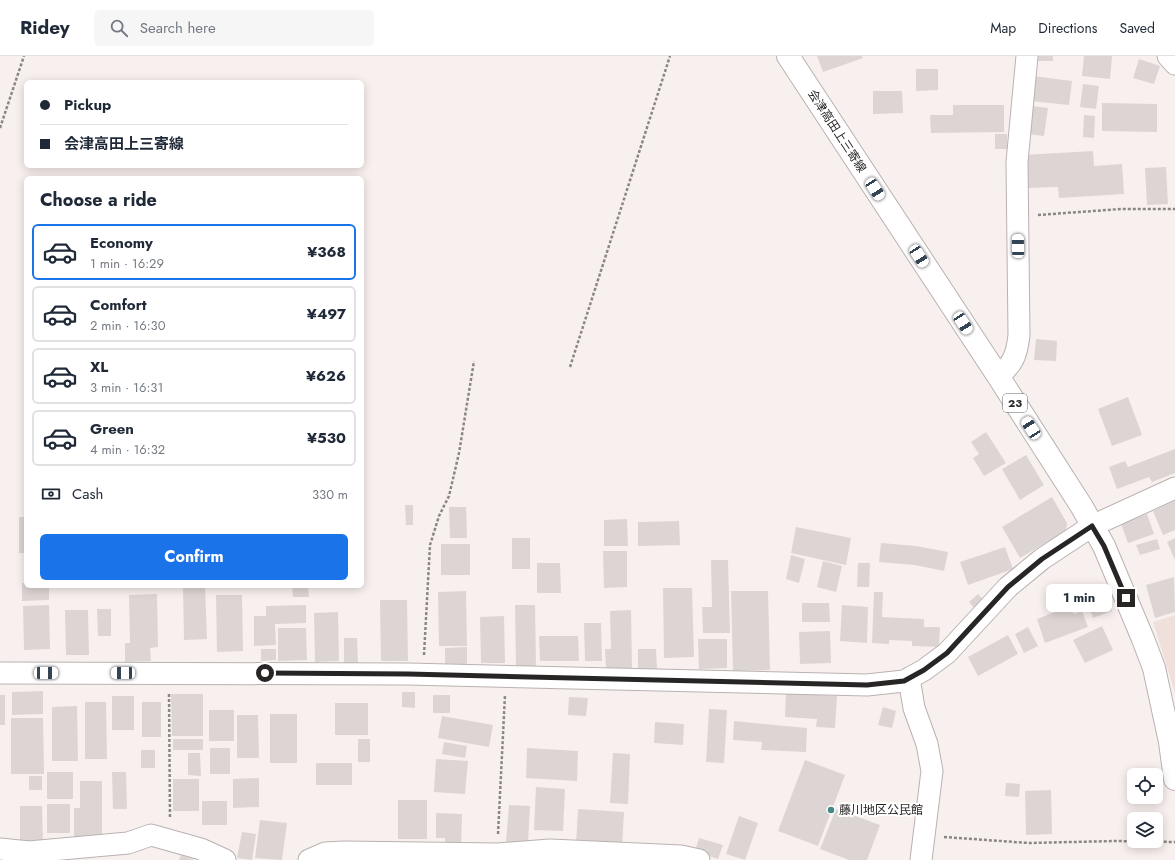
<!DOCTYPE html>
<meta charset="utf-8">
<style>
:root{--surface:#fff;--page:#f6f6f7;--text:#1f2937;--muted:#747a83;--line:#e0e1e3;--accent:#1a73e8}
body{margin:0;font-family:Jost,"Noto Sans JP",sans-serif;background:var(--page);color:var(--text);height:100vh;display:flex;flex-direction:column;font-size:15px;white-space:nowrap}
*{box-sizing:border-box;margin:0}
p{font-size:13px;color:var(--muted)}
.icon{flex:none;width:22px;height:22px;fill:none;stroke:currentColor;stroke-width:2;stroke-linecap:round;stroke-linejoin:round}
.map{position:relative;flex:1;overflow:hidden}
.details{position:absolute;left:24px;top:120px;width:340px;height:412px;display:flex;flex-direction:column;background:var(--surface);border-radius:6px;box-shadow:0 2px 10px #0003}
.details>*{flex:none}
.banner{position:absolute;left:24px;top:24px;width:340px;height:88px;border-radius:6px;box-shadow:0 2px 10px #0003;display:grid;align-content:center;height:88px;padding:0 16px;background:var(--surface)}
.controls{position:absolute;left:1127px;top:712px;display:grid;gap:8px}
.controls a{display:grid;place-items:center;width:36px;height:36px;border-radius:6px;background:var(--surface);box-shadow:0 2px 10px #0003;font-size:20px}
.end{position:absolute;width:18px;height:18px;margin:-9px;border:5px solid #282525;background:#fff;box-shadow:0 0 0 2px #fff}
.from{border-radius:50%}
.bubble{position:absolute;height:28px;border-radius:6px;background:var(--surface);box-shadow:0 2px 10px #0003;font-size:13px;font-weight:700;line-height:28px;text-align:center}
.car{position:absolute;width:12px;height:24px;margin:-12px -6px;border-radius:5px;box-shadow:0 0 3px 1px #0007;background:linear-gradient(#fff 24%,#345 0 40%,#fff 0 76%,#345 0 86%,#fff 0)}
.banner b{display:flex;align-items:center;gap:14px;height:38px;font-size:15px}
.banner b+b{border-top:1px solid var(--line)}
.banner i{width:10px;height:10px;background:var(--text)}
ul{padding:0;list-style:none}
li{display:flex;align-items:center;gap:12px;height:56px;margin:0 8px 6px;padding:0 8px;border:2px solid var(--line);border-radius:6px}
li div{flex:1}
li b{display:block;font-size:15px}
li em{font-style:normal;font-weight:700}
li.active{border-color:var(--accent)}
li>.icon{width:36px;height:36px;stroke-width:1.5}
h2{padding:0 16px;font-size:18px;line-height:48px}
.pay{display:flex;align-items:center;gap:10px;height:44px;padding:0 16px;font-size:15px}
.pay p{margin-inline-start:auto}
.primary-button{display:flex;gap:8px;margin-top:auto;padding:8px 16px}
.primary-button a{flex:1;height:46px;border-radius:6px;background:var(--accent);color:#fff;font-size:16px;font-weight:700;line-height:46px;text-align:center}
header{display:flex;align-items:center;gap:24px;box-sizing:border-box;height:56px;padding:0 20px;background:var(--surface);border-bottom:1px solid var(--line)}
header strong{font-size:19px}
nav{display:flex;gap:22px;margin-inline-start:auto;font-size:14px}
.search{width:280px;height:36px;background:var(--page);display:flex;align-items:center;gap:10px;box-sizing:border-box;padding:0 14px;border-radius:6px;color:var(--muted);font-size:15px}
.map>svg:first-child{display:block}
</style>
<header>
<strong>Ridey</strong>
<div class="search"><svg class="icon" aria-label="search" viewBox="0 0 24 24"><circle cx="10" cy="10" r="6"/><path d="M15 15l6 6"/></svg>Search here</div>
<nav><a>Map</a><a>Directions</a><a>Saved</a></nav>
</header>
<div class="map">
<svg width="1175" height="804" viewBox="0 0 1175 804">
<rect width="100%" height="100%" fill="#f8f0ee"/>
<path fill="#f0e0db" d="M 1175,559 L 1175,637 L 1153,566 Z"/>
<path fill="#ddd5d3" d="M 817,0 L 862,0 L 863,2 L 823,16 Z
M 1036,0 L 1053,0 L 1053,5 L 1036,5 Z
M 1084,0 L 1112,0 L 1110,23 L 1082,20 Z
M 1139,3 L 1160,10 L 1154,28 L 1133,22 Z
M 916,13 L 938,13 L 938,34 L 916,35 Z
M 1033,20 L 1072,25 L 1069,49 L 1030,45 Z
M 1083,28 L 1099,30 L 1096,53 L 1080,51 Z
M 873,35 L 902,35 L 903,57 L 873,58 Z
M 1102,47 L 1157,48 L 1157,76 L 1102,75 Z
M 953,49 L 1004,49 L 1004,76 L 931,77 L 930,59 L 953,59 Z
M 1032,50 L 1048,52 L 1044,80 L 1028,78 Z
M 1084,59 L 1095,60 L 1094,82 L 1083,81 Z
M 995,78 L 1007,78 L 1007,93 L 995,93 Z
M 1093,95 L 1094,110 L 1122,108 L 1124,138 L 1059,142 L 1058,131 L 1025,132 L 1023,99 Z
M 1166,111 L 1168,148 L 1147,149 L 1145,112 Z
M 1036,283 L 1057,285 L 1056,305 L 1034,304 Z
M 1128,341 L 1142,379 L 1112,390 L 1098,353 Z
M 986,376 L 1006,407 L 984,420 L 973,402 L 979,398 L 971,386 Z
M 1175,393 L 1175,417 L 1152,426 L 1149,421 L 1117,433 L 1109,411 L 1125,405 L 1128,411 Z
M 1026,399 L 1044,429 L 1020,444 L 1002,413 Z
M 1052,441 L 1067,467 L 1066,475 L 1020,502 L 1002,471 Z
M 1175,445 L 1175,474 L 1163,479 L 1153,455 Z
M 405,449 L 413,449 L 413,469 L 406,469 Z
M 449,451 L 466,451 L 467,482 L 450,482 Z
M 1147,458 L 1154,478 L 1128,487 L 1121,468 Z
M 19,461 L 26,461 L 26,497 L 19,497 Z
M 627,463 L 628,490 L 604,490 L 604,464 Z
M 679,465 L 680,489 L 638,490 L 638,466 Z
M 796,471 L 851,482 L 846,509 L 791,497 Z
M 512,482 L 530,482 L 530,513 L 512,513 Z
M 1175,482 L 1175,504 L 1167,486 Z
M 1157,483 L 1160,493 L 1140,499 L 1136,489 Z
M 881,487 L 916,490 L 948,496 L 944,515 L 915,509 L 879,506 Z
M 441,488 L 470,488 L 470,519 L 441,519 Z
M 1005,491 L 1013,513 L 968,529 L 960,506 Z
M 603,495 L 627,495 L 627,531 L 604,532 Z
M 791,499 L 805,503 L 799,527 L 786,523 Z
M 711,504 L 728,504 L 730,577 L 703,577 L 702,551 L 712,551 Z
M 823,505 L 842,510 L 836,536 L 817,531 Z
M 537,507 L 560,507 L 561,537 L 537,537 Z
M 858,507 L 870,507 L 869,531 L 857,531 Z
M 1174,521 L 1175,556 L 1155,562 L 1146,529 Z
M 22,527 L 26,527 L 26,530 L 49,530 L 49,544 L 22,545 Z
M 183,530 L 205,530 L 207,583 L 184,584 Z
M 292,530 L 308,530 L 309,541 L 293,541 Z
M 663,532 L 692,532 L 694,601 L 664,602 Z
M 466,535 L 467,590 L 439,590 L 438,536 Z
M 731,535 L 768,535 L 770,614 L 733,615 Z
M 874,536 L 883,536 L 882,561 L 924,563 L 924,571 L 940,571 L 939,591 L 912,590 L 912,585 L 889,584 L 889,588 L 872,587 Z
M 157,538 L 158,591 L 150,592 L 151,605 L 125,606 L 125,587 L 130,587 L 129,539 Z
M 978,538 L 984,544 L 974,552 L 969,546 Z
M 216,539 L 242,539 L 243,595 L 217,596 Z
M 1107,541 L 1112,555 L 1093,562 L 1088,548 Z
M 380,544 L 407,544 L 408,605 L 381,605 Z
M 802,547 L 829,547 L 830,566 L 802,566 Z
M 49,549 L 50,593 L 24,594 L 23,550 Z
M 306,549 L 306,567 L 275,568 L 276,589 L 254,590 L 254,560 L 266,560 L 266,550 Z
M 515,549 L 535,549 L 536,610 L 516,610 Z
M 842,549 L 868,551 L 867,587 L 840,585 Z
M 1071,550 L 1074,558 L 1082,555 L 1088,571 L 1045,587 L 1037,563 Z
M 97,553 L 111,553 L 111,580 L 98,580 Z
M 65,554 L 88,554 L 89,599 L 66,599 Z
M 631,554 L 632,613 L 606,613 L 605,593 L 611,593 L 610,555 Z
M 338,556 L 339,605 L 315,606 L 314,557 Z
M 504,560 L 505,607 L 481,607 L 480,561 Z
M 584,567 L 601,567 L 602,605 L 585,605 Z
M 1102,570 L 1113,594 L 1085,607 L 1073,584 Z
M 1028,571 L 1038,590 L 1024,597 L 1015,578 Z
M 278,572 L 306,572 L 307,604 L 278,605 Z
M 830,575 L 831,607 L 800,608 L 799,576 Z
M 1008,579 L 1018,598 L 978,620 L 968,601 Z
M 539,580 L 578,580 L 579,605 L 540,605 Z
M 344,582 L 357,582 L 358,607 L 344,607 Z
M 698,583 L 727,583 L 727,612 L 699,613 Z
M 467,591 L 467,612 L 445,612 L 445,592 Z
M 261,593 L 276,593 L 276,604 L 261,605 Z
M 638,593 L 656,593 L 657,613 L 638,613 Z
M 43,635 L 43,658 L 12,659 L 12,636 Z
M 402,636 L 415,636 L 415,652 L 402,651 Z
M 786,637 L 837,640 L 835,672 L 816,671 L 817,663 L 785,661 Z
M 171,638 L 203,638 L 203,680 L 172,680 Z
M 0,639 L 5,639 L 5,669 L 0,669 Z
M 433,639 L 450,639 L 450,657 L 433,657 Z
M 112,640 L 134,640 L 134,674 L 112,674 Z
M 569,641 L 588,642 L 586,660 L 568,659 Z
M 85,646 L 106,646 L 107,703 L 85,703 Z
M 142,646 L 161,646 L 161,681 L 142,681 Z
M 335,647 L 368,647 L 368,679 L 335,679 Z
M 77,650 L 78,705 L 52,705 L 52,651 Z
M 883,651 L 896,655 L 892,672 L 878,669 Z
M 709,653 L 727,654 L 724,707 L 706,706 Z
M 209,654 L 234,654 L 234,685 L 209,685 Z
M 270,658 L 297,658 L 297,707 L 270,707 Z
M 237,659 L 258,659 L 259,702 L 237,702 Z
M 442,660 L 493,669 L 489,691 L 438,682 Z
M 11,662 L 43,662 L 44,718 L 11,718 Z
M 734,665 L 807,672 L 806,696 L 761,694 L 762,686 L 733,684 Z
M 655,666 L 684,668 L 683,689 L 654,687 Z
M 173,683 L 203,683 L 203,694 L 173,694 Z
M 358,683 L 370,683 L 370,706 L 358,706 Z
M 444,686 L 467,690 L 465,702 L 442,698 Z
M 210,692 L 230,692 L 230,718 L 210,718 Z
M 527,692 L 578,695 L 577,725 L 526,722 Z
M 141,694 L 155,694 L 155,712 L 141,712 Z
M 188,697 L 200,697 L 201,720 L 188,719 Z
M 613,697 L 630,698 L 628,748 L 610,747 Z
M 436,703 L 468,705 L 465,738 L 434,736 Z
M 805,704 L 845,719 L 818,790 L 778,775 Z
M 316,707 L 352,707 L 352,729 L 316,729 Z
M 47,716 L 73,716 L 73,743 L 47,743 Z
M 112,716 L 126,716 L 127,753 L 113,753 Z
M 29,720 L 42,720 L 42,734 L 29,734 Z
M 259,722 L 259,751 L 233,752 L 233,723 Z
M 173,723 L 199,723 L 199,755 L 173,755 Z
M 80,725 L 102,725 L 102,781 L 74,781 L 74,752 L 80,752 Z
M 1006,727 L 1020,728 L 1019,741 L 1005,740 Z
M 536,731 L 565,733 L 563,775 L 534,774 Z
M 1051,734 L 1052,778 L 1026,779 L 1025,735 Z
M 398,744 L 427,744 L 427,783 L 398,783 Z
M 202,745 L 227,745 L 227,769 L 202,769 Z
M 47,748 L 70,748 L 70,777 L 47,777 Z
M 509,749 L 530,750 L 528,787 L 506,786 Z
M 20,750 L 42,750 L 43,788 L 20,788 Z
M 578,753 L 624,756 L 622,792 L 576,789 Z
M 836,753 L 880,769 L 867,804 L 849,804 L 820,793 Z
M 436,757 L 462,758 L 461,790 L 445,789 L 445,782 L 436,782 Z
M 739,760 L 758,767 L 745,804 L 726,798 Z
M 260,764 L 287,767 L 282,804 L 255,802 Z
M 242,776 L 256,778 L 252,804 L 237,802 Z
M 699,782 L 723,789 L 718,803 L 695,795 Z
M 181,799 L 195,804 L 179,804 Z"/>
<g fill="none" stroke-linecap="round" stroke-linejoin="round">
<g stroke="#bab2b0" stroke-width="23">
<path id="minor" d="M 1168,0 L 1175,8
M 998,320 C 1013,309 1017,298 1019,279 L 1017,106 L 1027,0
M 0,617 L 408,618 L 867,629 L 904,625 L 924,614 L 947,597 L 1008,531 L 1042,503 L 1092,470 L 1175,432
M 909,622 L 914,652 L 927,688 L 932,715 L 921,804
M 0,793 L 29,796 L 128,787 L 151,779 L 201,793 L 225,804
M 309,804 L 325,797 L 344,796 L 497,798 L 550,794 L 681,800 L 699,804"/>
</g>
<g stroke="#bab2b0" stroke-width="24">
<path id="primary" d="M 788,0 L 998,320 L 1082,451 L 1104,490 L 1143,583 L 1154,612 L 1170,686 L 1175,723"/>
</g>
<path stroke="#8b8685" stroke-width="2.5" stroke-dasharray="3 2" stroke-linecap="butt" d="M 0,72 L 24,0
M 1038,159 L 1121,153 L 1175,153
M 570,311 L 670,0
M 424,599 L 430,489 L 439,460 L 449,440 L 459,397 L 474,305
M 169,638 L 170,763
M 498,778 L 505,639
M 944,781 L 1029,787 L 1115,785 L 1175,786"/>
<use href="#minor" stroke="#fff" stroke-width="21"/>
<use href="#primary" stroke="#fff" stroke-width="22"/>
</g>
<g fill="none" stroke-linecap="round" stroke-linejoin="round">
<path stroke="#282525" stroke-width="5" d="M 265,617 L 408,618 L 867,629 L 904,625 L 924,614 L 947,597 L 1008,531 L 1042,503 L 1092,470 L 1104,490 L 1126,542"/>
</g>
<circle fill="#438a84" stroke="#fff" stroke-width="1.5" cx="831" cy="754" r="4"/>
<g text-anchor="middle" stroke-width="4" stroke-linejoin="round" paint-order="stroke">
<rect fill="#fff" stroke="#686666" stroke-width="1" x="1003" y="338" width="24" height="18" rx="3"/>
<g font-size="11" font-weight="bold" fill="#282525">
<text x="1015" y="351">23</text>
</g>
<g font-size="12" fill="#282525" stroke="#fff">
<text transform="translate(837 75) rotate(57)" y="4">会津高田上三寄線</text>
</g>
<g font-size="12" fill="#282525" stroke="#fff" text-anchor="start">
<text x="839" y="758">藤川地区公民館</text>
</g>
</g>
</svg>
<div class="controls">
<a><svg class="icon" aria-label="locate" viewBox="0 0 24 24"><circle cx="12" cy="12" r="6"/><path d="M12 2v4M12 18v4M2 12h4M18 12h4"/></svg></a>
<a><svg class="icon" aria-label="layers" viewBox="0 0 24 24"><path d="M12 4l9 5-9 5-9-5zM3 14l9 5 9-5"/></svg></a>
</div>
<i class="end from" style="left:265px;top:617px"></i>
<i class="end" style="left:1126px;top:542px"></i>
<div class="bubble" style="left:1046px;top:528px;width:66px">1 min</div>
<i class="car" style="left:875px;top:133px;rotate:147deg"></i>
<i class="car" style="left:1018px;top:190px;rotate:359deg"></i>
<i class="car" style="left:919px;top:200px;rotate:147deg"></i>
<i class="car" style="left:963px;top:267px;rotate:147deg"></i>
<i class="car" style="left:1031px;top:372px;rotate:327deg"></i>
<i class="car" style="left:46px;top:617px;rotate:90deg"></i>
<i class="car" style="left:123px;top:617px;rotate:270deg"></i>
<div class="banner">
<b><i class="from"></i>Pickup</b>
<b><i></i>会津高田上三寄線</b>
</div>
<section class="details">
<h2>Choose a ride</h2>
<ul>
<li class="active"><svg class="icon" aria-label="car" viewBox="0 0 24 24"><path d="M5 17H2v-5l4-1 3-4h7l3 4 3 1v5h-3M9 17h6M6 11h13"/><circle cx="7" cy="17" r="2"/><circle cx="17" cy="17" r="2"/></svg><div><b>Economy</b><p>1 min · 16:29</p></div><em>¥368</em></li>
<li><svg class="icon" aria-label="car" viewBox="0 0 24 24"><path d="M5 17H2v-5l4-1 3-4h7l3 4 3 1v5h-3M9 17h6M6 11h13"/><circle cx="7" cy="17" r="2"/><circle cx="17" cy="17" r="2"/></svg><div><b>Comfort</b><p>2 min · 16:30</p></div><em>¥497</em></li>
<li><svg class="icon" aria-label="car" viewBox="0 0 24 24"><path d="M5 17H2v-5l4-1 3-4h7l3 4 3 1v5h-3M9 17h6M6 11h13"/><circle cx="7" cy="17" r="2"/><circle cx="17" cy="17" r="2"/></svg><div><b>XL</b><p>3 min · 16:31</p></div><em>¥626</em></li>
<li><svg class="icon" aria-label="car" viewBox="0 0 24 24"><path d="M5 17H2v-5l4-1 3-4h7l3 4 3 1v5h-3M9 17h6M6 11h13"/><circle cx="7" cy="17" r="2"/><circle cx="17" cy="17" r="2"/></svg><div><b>Green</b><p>4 min · 16:32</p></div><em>¥530</em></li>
</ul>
<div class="pay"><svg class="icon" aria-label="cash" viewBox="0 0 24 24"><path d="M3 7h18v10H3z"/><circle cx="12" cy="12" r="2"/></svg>Cash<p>330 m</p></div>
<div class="primary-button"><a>Confirm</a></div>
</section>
</div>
